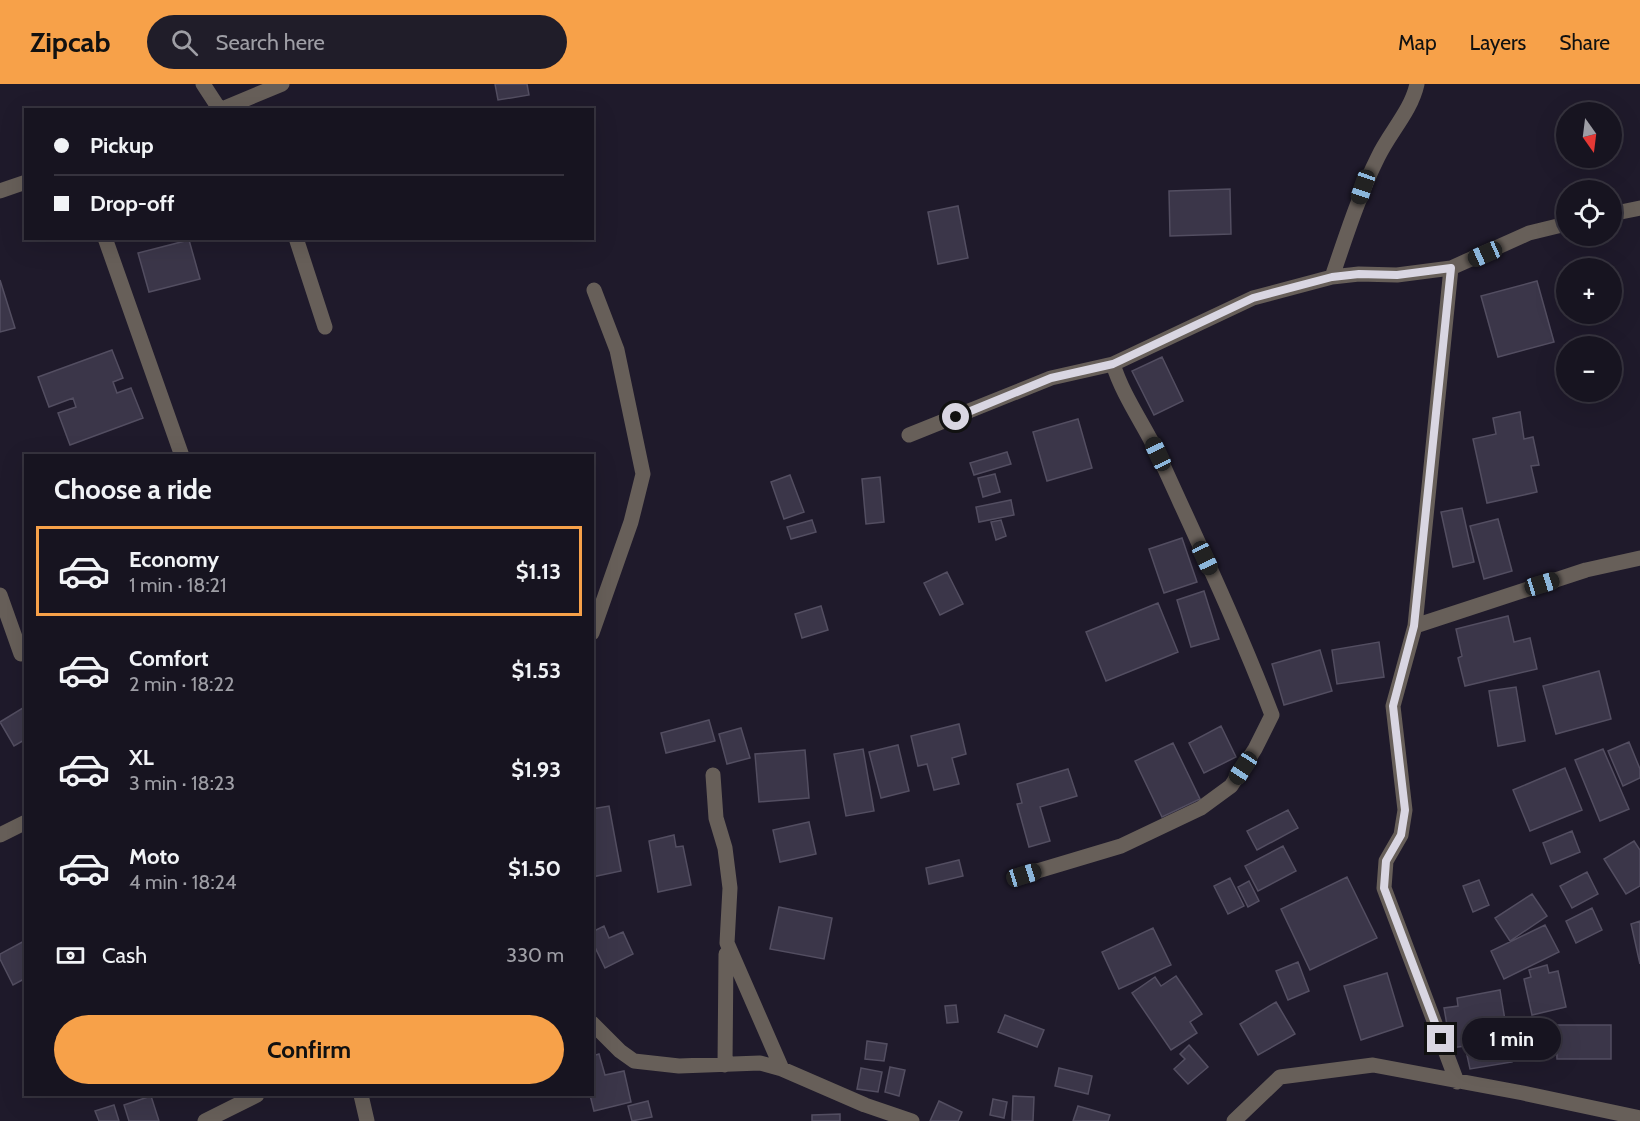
<!DOCTYPE html>
<meta charset="utf-8">
<style>
:root{--surface:#171420;--page:#201d29;--text:#f1f3f6;--muted:#9e9ea5;--line:#36333e;--accent:#f7a149}
body{margin:0;font-family:Cabin,sans-serif;background:var(--page);color:var(--text);height:100vh;display:flex;flex-direction:column;font-size:22px;white-space:nowrap}
*{box-sizing:border-box;margin:0}
p{font-size:20px;color:var(--muted)}
.icon{flex:none;width:33px;height:33px;fill:none;stroke:currentColor;stroke-width:2;stroke-linecap:round;stroke-linejoin:round}
.map{position:relative;flex:1;overflow:hidden}
.sheet{position:absolute;left:24px;top:370px;width:570px;height:642px;display:flex;flex-direction:column;background:var(--surface);border-radius:0px;box-shadow:0 6px 24px #0002,0 0 0 2px var(--line)}
.sheet>*{flex:none}
.hud{position:absolute;left:24px;top:24px;width:570px;height:132px;border-radius:0px;box-shadow:0 6px 24px #0002,0 0 0 2px var(--line);display:grid;align-content:center;height:132px;padding:0 30px;background:var(--surface)}
.needle{width:39px;rotate:166deg}
.fabs{position:absolute;left:1556px;top:18px;display:grid;gap:12px}
.fabs a{display:grid;place-items:center;width:66px;height:66px;border-radius:50%;background:var(--surface);box-shadow:0 6px 24px #0002,0 0 0 2px var(--line);font-size:30px}
.end{position:absolute;width:27px;height:27px;margin:-14px;border:8px solid #d9d6e2;background:#111;box-shadow:0 0 0 3px #111}
.from{border-radius:50%}
.bubble{position:absolute;height:42px;border-radius:21px;background:var(--surface);box-shadow:0 6px 24px #0002,0 0 0 2px var(--line);font-size:20px;font-weight:800;line-height:42px;text-align:center}
.car{position:absolute;width:18px;height:36px;margin:-18px -9px;border-radius:8px;box-shadow:0 0 4px 2px #0007;background:linear-gradient(#222 24%,#8ab4d8 0 40%,#222 0 76%,#8ab4d8 0 86%,#222 0)}
.hud b{display:flex;align-items:center;gap:21px;height:57px;font-size:22px}
.hud b+b{border-top:2px solid var(--line)}
.hud i{width:15px;height:15px;background:var(--text)}
ul{padding:0;list-style:none}
li{display:flex;align-items:center;gap:18px;height:90px;margin:0 12px 9px;padding:0 18px;border:3px solid transparent;border-radius:0px}
li div{flex:1}
li b{display:block;font-size:22px}
li em{font-style:normal;font-weight:800}
li.active{border-color:var(--accent)}
li>.icon{width:54px;height:54px;stroke-width:1.5}
h2{padding:0 30px;font-size:27px;line-height:72px}
.pay{display:flex;align-items:center;gap:15px;height:66px;padding:0 30px;font-size:22px}
.pay p{margin-inline-start:auto}
.primary-button{display:flex;gap:12px;margin-top:auto;padding:12px 30px}
.primary-button a{flex:1;height:69px;border-radius:36px;background:var(--accent);color:#111;font-size:24px;font-weight:800;line-height:69px;text-align:center}
header{display:flex;align-items:center;gap:36px;box-sizing:border-box;height:84px;padding:0 30px;background:var(--accent);color:#111}
header strong{font-size:28px}
nav{display:flex;gap:33px;margin-inline-start:auto;font-size:21px}
.search{width:420px;height:54px;background:var(--page);display:flex;align-items:center;gap:15px;box-sizing:border-box;padding:0 21px;border-radius:33px;color:var(--muted);font-size:22px}
.map>svg:first-child{display:block}
</style>
<header>
<strong>Zipcab</strong>
<div class="search"><svg class="icon" aria-label="search" viewBox="0 0 24 24"><circle cx="10" cy="10" r="6"/><path d="M15 15l6 6"/></svg>Search here</div>
<nav><a>Map</a><a>Layers</a><a>Share</a></nav>
</header>
<div class="map">
<svg width="1640" height="1037" viewBox="0 0 1640 1037">
<rect width="100%" height="100%" fill="#1f1a2b"/>
<path fill="#3b3649" stroke="#534e61" stroke-width="1.5" d="M 495,0 L 527,0 L 529,11 L 498,16 Z
M 1230,105 L 1231,150 L 1170,152 L 1169,107 Z
M 958,122 L 968,174 L 938,180 L 928,128 Z
M 189,156 L 200,195 L 149,208 L 138,169 Z
M 0,196 L 15,244 L 0,248 Z
M 1537,197 L 1554,258 L 1498,273 L 1481,212 Z
M 112,266 L 123,294 L 113,298 L 117,309 L 131,304 L 143,334 L 70,361 L 58,329 L 76,323 L 73,314 L 49,323 L 38,293 Z
M 1162,273 L 1183,317 L 1154,331 L 1132,287 Z
M 1520,328 L 1524,355 L 1533,353 L 1539,381 L 1531,382 L 1537,408 L 1487,419 L 1473,355 L 1496,350 L 1493,334 Z
M 1078,335 L 1092,384 L 1047,397 L 1033,348 Z
M 1007,368 L 1011,380 L 974,391 L 970,379 Z
M 995,390 L 1000,408 L 983,413 L 978,394 Z
M 790,391 L 804,428 L 784,435 L 771,398 Z
M 880,393 L 884,438 L 866,440 L 862,395 Z
M 1011,416 L 1014,431 L 979,438 L 976,423 Z
M 1462,424 L 1474,478 L 1453,483 L 1441,428 Z
M 1498,435 L 1512,487 L 1484,495 L 1470,442 Z
M 812,436 L 816,448 L 791,455 L 787,443 Z
M 1001,436 L 1006,452 L 996,456 L 991,438 Z
M 1182,454 L 1197,498 L 1164,509 L 1149,465 Z
M 947,488 L 963,520 L 940,531 L 924,499 Z
M 1204,507 L 1219,555 L 1191,563 L 1177,516 Z
M 1158,519 L 1178,568 L 1106,597 L 1086,548 Z
M 821,522 L 828,546 L 802,554 L 795,530 Z
M 1508,532 L 1514,558 L 1530,554 L 1537,585 L 1465,602 L 1458,574 L 1462,572 L 1456,545 Z
M 1379,558 L 1384,593 L 1337,600 L 1332,566 Z
M 1320,566 L 1332,607 L 1284,621 L 1272,580 Z
M 1599,587 L 1611,635 L 1556,650 L 1543,602 Z
M 1516,603 L 1525,657 L 1498,662 L 1489,607 Z
M 26,622 L 26,655 L 14,662 L 0,638 Z
M 709,636 L 715,657 L 666,669 L 661,649 Z
M 959,640 L 966,670 L 952,674 L 959,700 L 934,706 L 927,680 L 918,682 L 911,652 Z
M 1221,642 L 1236,673 L 1204,689 L 1189,659 Z
M 741,644 L 750,674 L 727,680 L 719,650 Z
M 1629,658 L 1640,685 L 1640,694 L 1623,702 L 1608,667 Z
M 1173,659 L 1200,715 L 1162,733 L 1135,677 Z
M 898,661 L 909,707 L 881,714 L 869,668 Z
M 863,665 L 874,727 L 846,732 L 834,670 Z
M 1603,665 L 1629,725 L 1600,737 L 1575,676 Z
M 805,666 L 809,714 L 759,718 L 755,670 Z
M 1565,684 L 1582,726 L 1530,747 L 1513,706 Z
M 1068,685 L 1077,712 L 1040,723 L 1050,757 L 1029,763 L 1017,720 L 1022,719 L 1017,700 Z
M 609,722 L 621,787 L 592,793 L 592,725 Z
M 1288,726 L 1298,744 L 1257,766 L 1247,747 Z
M 809,738 L 816,770 L 780,778 L 773,746 Z
M 1572,747 L 1580,768 L 1551,780 L 1543,759 Z
M 674,751 L 676,763 L 683,762 L 691,801 L 658,808 L 649,757 Z
M 1634,757 L 1640,766 L 1640,802 L 1626,810 L 1604,775 Z
M 1283,762 L 1296,787 L 1258,807 L 1245,782 Z
M 959,776 L 963,792 L 929,800 L 926,784 Z
M 1587,788 L 1598,810 L 1572,824 L 1560,802 Z
M 1347,793 L 1377,854 L 1310,886 L 1281,825 Z
M 1230,794 L 1244,822 L 1228,830 L 1214,802 Z
M 1479,796 L 1489,821 L 1473,828 L 1463,802 Z
M 1249,797 L 1259,817 L 1248,823 L 1238,803 Z
M 1532,810 L 1547,832 L 1510,857 L 1495,834 Z
M 779,823 L 832,834 L 824,875 L 770,865 Z
M 1592,824 L 1602,846 L 1576,859 L 1566,837 Z
M 1640,837 L 1640,880 L 1631,840 Z
M 1545,841 L 1559,868 L 1504,895 L 1491,867 Z
M 604,842 L 609,854 L 623,848 L 633,870 L 605,884 L 592,857 L 592,848 Z
M 1153,844 L 1171,881 L 1119,905 L 1102,868 Z
M 26,856 L 26,894 L 13,901 L 0,875 L 0,870 Z
M 1298,878 L 1309,907 L 1288,916 L 1276,887 Z
M 1547,881 L 1549,889 L 1558,887 L 1566,923 L 1532,931 L 1524,895 L 1531,893 L 1529,886 Z
M 1387,889 L 1403,942 L 1361,956 L 1344,902 Z
M 1176,892 L 1202,930 L 1190,938 L 1197,949 L 1171,966 L 1132,909 L 1155,893 L 1161,902 Z
M 1500,906 L 1512,978 L 1470,985 L 1465,962 L 1451,964 L 1444,924 L 1458,922 L 1457,914 Z
M 1276,918 L 1295,950 L 1258,971 L 1240,940 Z
M 956,921 L 958,938 L 947,939 L 945,922 Z
M 1005,931 L 1044,946 L 1037,963 L 998,948 Z
M 1556,941 L 1611,941 L 1611,975 L 1557,975 Z
M 867,957 L 887,960 L 884,977 L 865,975 Z
M 1189,961 L 1208,983 L 1188,1000 L 1174,985 L 1185,975 L 1180,970 Z
M 599,970 L 605,991 L 624,987 L 631,1018 L 594,1027 L 590,1011 L 592,1011 L 592,972 Z
M 890,983 L 905,986 L 899,1012 L 885,1008 Z
M 861,984 L 882,988 L 878,1008 L 857,1005 Z
M 1059,984 L 1092,992 L 1088,1010 L 1055,1002 Z
M 151,1012 L 159,1037 L 129,1037 L 124,1021 Z
M 1013,1012 L 1034,1013 L 1033,1037 L 1012,1037 Z
M 993,1015 L 1007,1018 L 1004,1034 L 990,1031 Z
M 648,1017 L 652,1033 L 632,1037 L 628,1022 Z
M 939,1017 L 962,1028 L 958,1037 L 930,1037 Z
M 114,1021 L 119,1037 L 99,1037 L 95,1027 Z
M 1078,1022 L 1110,1031 L 1108,1037 L 1073,1037 Z
M 840,1030 L 840,1037 L 812,1037 L 812,1031 Z"/>
<g fill="none" stroke-linecap="round" stroke-linejoin="round">
<path stroke="#675f59" stroke-width="15" d="M 203,0 L 220,26
M 220,26 L 282,0
M 0,107 L 26,98
M 1611,130 L 1640,124
M 105,154 L 182,372
M 296,154 L 325,243
M 1451,184 L 1415,542 L 1393,622 L 1405,726 L 1401,751 L 1386,777 L 1384,804 L 1457,998
M 1332,193 C 1346,152 1359,111 1378,73 C 1390,48 1411,27 1417,0
M 909,351 L 1051,294 L 1113,280 L 1253,214 L 1332,193 L 1359,190 L 1397,191 L 1451,184 L 1529,149 L 1566,140
M 0,511 L 21,570
M 1415,542 L 1586,486 L 1640,474
M 592,549 L 631,438 L 643,390 L 617,266 L 594,206
M 713,691 L 716,734 L 725,764 L 730,804 L 727,859 L 782,985
M 0,751 L 26,738
M 1024,791 L 1121,762 L 1201,724 L 1231,702 L 1255,665 L 1272,631 C 1238,542 1197,456 1158,370 C 1143,339 1123,312 1113,280
M 592,939 L 620,967 L 634,977 L 679,982 L 760,979 L 782,985 L 865,1021 L 912,1037
M 725,981 L 726,870
M 361,1011 L 367,1037
M 205,1037 L 257,1011
M 1234,1037 L 1280,993 L 1373,981 L 1523,1009 L 1640,1034"/>
</g>
<g fill="none" stroke-linecap="round" stroke-linejoin="round">
<path stroke="#d9d6e2" stroke-width="8" d="M 956,333 L 1051,294 L 1113,280 L 1253,214 L 1332,193 L 1359,190 L 1397,191 L 1451,184 L 1414,542 L 1393,622 L 1405,726 L 1401,751 L 1386,777 L 1384,804 L 1441,955"/>
</g>
</svg>
<div class="fabs">
<a><svg class="needle" viewBox="-14 -14 28 28"><path d="M0-13l5 13h-10z" fill="#e53935"/><path d="M0 13l5-13h-10z" fill="#9e9ea5"/></svg></a>
<a><svg class="icon" aria-label="locate" viewBox="0 0 24 24"><circle cx="12" cy="12" r="6"/><path d="M12 2v4M12 18v4M2 12h4M18 12h4"/></svg></a>
<a>+</a>
<a>−</a>
</div>
<i class="end from" style="left:956px;top:333px"></i>
<i class="end" style="left:1441px;top:955px"></i>
<div class="bubble" style="left:1462px;top:934px;width:99px">1 min</div>
<i class="car" style="left:1363px;top:103px;rotate:199deg"></i>
<i class="car" style="left:1485px;top:170px;rotate:246deg"></i>
<i class="car" style="left:1158px;top:370px;rotate:335deg"></i>
<i class="car" style="left:1205px;top:474px;rotate:155deg"></i>
<i class="car" style="left:1542px;top:500px;rotate:73deg"></i>
<i class="car" style="left:1243px;top:684px;rotate:213deg"></i>
<i class="car" style="left:1024px;top:791px;rotate:73deg"></i>
<div class="hud">
<b><i class="from"></i>Pickup</b>
<b><i></i>Drop-off</b>
</div>
<section class="sheet">
<h2>Choose a ride</h2>
<ul>
<li class="active"><svg class="icon" aria-label="car" viewBox="0 0 24 24"><path d="M5 17H2v-5l4-1 3-4h7l3 4 3 1v5h-3M9 17h6M6 11h13"/><circle cx="7" cy="17" r="2"/><circle cx="17" cy="17" r="2"/></svg><div><b>Economy</b><p>1 min · 18:21</p></div><em>$1.13</em></li>
<li><svg class="icon" aria-label="car" viewBox="0 0 24 24"><path d="M5 17H2v-5l4-1 3-4h7l3 4 3 1v5h-3M9 17h6M6 11h13"/><circle cx="7" cy="17" r="2"/><circle cx="17" cy="17" r="2"/></svg><div><b>Comfort</b><p>2 min · 18:22</p></div><em>$1.53</em></li>
<li><svg class="icon" aria-label="car" viewBox="0 0 24 24"><path d="M5 17H2v-5l4-1 3-4h7l3 4 3 1v5h-3M9 17h6M6 11h13"/><circle cx="7" cy="17" r="2"/><circle cx="17" cy="17" r="2"/></svg><div><b>XL</b><p>3 min · 18:23</p></div><em>$1.93</em></li>
<li><svg class="icon" aria-label="car" viewBox="0 0 24 24"><path d="M5 17H2v-5l4-1 3-4h7l3 4 3 1v5h-3M9 17h6M6 11h13"/><circle cx="7" cy="17" r="2"/><circle cx="17" cy="17" r="2"/></svg><div><b>Moto</b><p>4 min · 18:24</p></div><em>$1.50</em></li>
</ul>
<div class="pay"><svg class="icon" aria-label="cash" viewBox="0 0 24 24"><path d="M3 7h18v10H3z"/><circle cx="12" cy="12" r="2"/></svg>Cash<p>330 m</p></div>
<div class="primary-button"><a>Confirm</a></div>
</section>
</div>
